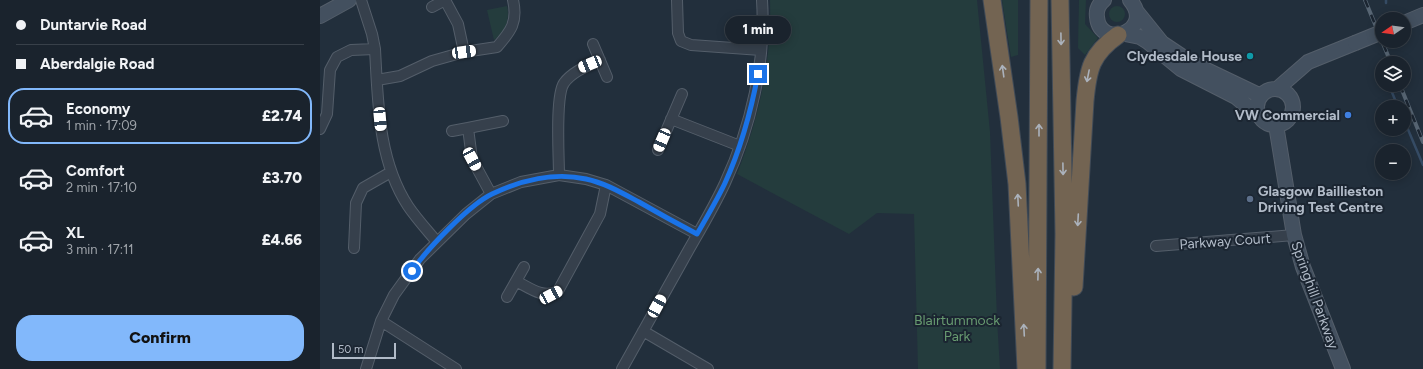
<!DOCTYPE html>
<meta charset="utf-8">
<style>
:root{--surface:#1a232d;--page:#232b35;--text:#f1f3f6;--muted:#9fa4aa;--line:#384049;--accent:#82b8fb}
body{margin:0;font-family:Figtree,sans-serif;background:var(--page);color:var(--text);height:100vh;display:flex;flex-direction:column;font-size:15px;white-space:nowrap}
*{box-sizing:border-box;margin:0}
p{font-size:13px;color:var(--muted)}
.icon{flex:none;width:22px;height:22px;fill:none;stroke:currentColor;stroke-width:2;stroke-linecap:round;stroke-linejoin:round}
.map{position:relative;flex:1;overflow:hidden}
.details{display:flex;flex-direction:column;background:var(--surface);width:320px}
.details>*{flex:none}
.banner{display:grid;align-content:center;height:88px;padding:0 16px;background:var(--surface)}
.needle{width:26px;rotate:257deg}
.controls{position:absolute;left:1055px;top:12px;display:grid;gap:8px}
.controls a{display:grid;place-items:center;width:36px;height:36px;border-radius:50%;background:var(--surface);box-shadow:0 2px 10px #0003,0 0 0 1px var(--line);font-size:20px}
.scale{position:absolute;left:12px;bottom:10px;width:64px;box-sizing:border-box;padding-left:4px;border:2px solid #b1bbc8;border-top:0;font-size:11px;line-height:14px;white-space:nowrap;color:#b1bbc8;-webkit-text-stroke:3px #1b2531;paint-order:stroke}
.end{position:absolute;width:18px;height:18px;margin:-9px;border:5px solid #1a73e8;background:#fff;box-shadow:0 0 0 2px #fff}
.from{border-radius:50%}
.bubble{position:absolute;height:28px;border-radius:14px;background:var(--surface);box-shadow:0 2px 10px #0003,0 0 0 1px var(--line);font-size:13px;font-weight:800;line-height:28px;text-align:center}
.car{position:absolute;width:12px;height:24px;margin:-12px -6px;border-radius:5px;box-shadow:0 0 3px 1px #0007;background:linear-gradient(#fff 24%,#345 0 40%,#fff 0 76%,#345 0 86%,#fff 0)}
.banner b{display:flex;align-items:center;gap:14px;height:38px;font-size:15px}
.banner b+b{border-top:1px solid var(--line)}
.banner i{width:10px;height:10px;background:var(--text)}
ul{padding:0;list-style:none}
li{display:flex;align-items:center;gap:12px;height:56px;margin:0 8px 6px;padding:0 8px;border:2px solid transparent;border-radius:16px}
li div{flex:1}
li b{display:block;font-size:15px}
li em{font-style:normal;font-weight:800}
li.current{border-color:var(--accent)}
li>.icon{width:36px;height:36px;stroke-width:1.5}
.primary-button{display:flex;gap:8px;margin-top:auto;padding:8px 16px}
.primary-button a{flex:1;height:46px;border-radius:16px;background:var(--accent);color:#111;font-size:16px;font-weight:800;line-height:46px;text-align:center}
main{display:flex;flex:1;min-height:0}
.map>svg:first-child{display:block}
</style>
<main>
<section class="details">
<div class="banner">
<b><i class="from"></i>Duntarvie Road</b>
<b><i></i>Aberdalgie Road</b>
</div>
<ul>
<li class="current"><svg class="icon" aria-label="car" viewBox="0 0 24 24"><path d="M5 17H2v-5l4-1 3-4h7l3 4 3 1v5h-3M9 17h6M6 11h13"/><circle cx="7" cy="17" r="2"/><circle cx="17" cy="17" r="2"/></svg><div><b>Economy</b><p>1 min · 17:09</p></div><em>£2.74</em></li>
<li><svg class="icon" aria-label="car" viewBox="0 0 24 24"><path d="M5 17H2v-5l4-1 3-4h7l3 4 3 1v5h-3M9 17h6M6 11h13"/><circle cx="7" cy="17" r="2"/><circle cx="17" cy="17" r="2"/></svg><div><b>Comfort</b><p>2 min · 17:10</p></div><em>£3.70</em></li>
<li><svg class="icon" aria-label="car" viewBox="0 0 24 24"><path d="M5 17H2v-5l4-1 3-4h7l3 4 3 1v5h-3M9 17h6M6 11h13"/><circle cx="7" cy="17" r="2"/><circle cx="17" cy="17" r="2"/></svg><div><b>XL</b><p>3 min · 17:11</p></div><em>£4.66</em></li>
</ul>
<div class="primary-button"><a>Confirm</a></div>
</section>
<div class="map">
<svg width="1103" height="369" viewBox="0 0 1103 369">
<rect width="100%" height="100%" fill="#222f3c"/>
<path fill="#243c3d" d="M 450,0 L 657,0 L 670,132 L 677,319 L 680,369 L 598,369 L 594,214 L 557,213 L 529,234 L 417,174 C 439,118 452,60 450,0 Z
M 682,0 L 698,0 L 698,55 L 691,57 Z
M 759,0 L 766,0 L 765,24 L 778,38 L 765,55 L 758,48 Z
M789 14a8 8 0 1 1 16 0a8 8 0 1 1-16 0Z
M 187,6 C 190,18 186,33 174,40 L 167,10 Z"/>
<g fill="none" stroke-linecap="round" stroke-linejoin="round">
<path stroke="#354b64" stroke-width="2.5" d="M 1066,0 L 1066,3
M 1069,85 L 1078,107
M 1084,120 L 1103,165"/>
<g stroke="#545e6a" stroke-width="12">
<path id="street" d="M 41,0 L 52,34 L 55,49 C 58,102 58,160 88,206 C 96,218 107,230 117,242
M 125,0 L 138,24 L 144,52
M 357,0 L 358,33 L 361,41 L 371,45 L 441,50
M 112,7 L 125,0
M 273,44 L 287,77
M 57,80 L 80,76 L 112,61 L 144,52 L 177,47 C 191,31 198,22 193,0
M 351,119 L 420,146
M 0,129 L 7,114 L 10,70 L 17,57 L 31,50 L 55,49
M 132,131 L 148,128
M 338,150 L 362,94
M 239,175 C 239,157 235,96 244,83 C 252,72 267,66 280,60
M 171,194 L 152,159 L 148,128 L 183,121
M 836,246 L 974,235
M 34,248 L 36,203 L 43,188 L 71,172
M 196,281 C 210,288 223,299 238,291 L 280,214 L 286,185
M 187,297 L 204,267
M 61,321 L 136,369
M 323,331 L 388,369
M 46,369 L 61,321 L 74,295 L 100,259 L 146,214 L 171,194 L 201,182 L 239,175 L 266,179 L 286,185 L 377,234
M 302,369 C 322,333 343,296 363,260 C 377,235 393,209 405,183 C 431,127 446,61 442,0"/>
</g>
<g stroke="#545e6a" stroke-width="16">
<path id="secondary" d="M 784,0 C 779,4 776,10 777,17 C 780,51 836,31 810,0
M 817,12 L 842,43 L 872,63 L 941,96
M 0,16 L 29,0
M 1084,23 L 1103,15
M 805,34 L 820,37 L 828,42 L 861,69 L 916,97 L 939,116
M 957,89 L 988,62 L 1035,43
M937 107a18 18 0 1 1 36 0a18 18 0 1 1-36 0Z
M 956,125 L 974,235 L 983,267 L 1023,369"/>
</g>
<g stroke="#414b57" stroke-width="19">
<path id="highway" d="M 672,0 L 689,117 L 697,184 L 706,369
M 740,0 L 744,234 L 742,369
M 754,287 L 765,101 C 768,69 771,54 798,35
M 717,369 L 719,0"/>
</g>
<use href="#street" stroke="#36404c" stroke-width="10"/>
<use href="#secondary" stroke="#43505f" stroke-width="14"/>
<use href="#highway" stroke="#736452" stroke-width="17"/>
<g stroke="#576573" stroke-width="4">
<path id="rail" d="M 1045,0 L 1071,63
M 1080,85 L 1103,142"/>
</g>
<use href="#rail" stroke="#1b2531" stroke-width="2.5" stroke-dasharray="8" stroke-linecap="butt"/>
<g stroke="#545e6a" stroke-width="16" stroke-linecap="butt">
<path id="secondary-bridge" d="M 1035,43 L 1062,32"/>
</g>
<use href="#secondary-bridge" stroke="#43505f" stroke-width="14"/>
</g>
<defs><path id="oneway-shaft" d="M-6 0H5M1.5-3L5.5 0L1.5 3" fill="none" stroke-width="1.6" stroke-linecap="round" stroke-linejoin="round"/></defs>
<g stroke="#abb2bc">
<use href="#oneway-shaft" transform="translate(741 39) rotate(89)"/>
<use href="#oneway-shaft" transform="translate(683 71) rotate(-98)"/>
<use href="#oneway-shaft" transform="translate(768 76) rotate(101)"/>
<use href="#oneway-shaft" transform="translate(719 130) rotate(-90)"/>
<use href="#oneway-shaft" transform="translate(743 169) rotate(89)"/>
<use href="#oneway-shaft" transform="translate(698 200) rotate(-93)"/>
<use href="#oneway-shaft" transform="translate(758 220) rotate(93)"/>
<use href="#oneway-shaft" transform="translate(718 274) rotate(-89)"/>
<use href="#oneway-shaft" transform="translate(704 330) rotate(-93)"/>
</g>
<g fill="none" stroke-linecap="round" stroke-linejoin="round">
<path stroke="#1a73e8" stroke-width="5" d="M 92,271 C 107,249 149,205 172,194 C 201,180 235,172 266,179 C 285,183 302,193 319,202 C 338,213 358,224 377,234 C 387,217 397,200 405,183 C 421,148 431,111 438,74"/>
</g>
<circle fill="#0f9aa8" stroke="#1b2531" stroke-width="1.5" cx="930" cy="56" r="4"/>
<circle fill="#3f7fe0" stroke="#1b2531" stroke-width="1.5" cx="1028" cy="115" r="4"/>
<circle fill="#5c6f8a" stroke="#1b2531" stroke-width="1.5" cx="930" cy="199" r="4"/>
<g text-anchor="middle" stroke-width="4" stroke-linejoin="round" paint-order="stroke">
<g font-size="14" font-weight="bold" fill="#b1bbc8" stroke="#1b2531" text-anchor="end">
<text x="922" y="61">Clydesdale House</text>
<text x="1020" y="120">VW Commercial</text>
<text x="938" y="196" text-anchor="start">Glasgow Baillieston<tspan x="938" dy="16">Driving Test Centre</tspan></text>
</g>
<g font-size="14" fill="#b1bbc8" stroke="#1b2531">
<text transform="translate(905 241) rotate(-4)" y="5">Parkway Court</text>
<text transform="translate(995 295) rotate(70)" y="5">Springhill Parkway</text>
</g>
<g font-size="14" fill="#679a70" stroke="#1b2531">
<text x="637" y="325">Blairtummock<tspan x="637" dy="16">Park</tspan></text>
</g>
</g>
</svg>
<div class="controls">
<a><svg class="needle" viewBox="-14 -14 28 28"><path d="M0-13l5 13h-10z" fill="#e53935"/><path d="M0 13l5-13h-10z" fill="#9fa4aa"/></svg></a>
<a><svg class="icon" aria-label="layers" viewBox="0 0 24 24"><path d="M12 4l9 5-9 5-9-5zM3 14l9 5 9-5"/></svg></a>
<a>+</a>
<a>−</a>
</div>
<div class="scale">50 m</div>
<i class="end from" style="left:92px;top:271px"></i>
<i class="end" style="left:438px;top:74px"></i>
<div class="bubble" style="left:405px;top:16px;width:66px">1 min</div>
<i class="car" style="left:144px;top:52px;rotate:82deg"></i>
<i class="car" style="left:270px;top:64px;rotate:248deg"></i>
<i class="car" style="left:60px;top:119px;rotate:175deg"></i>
<i class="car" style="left:342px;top:140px;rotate:203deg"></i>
<i class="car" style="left:152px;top:159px;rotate:152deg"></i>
<i class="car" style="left:231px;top:295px;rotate:62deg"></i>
<i class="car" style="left:337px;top:306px;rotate:29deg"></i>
</div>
</main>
